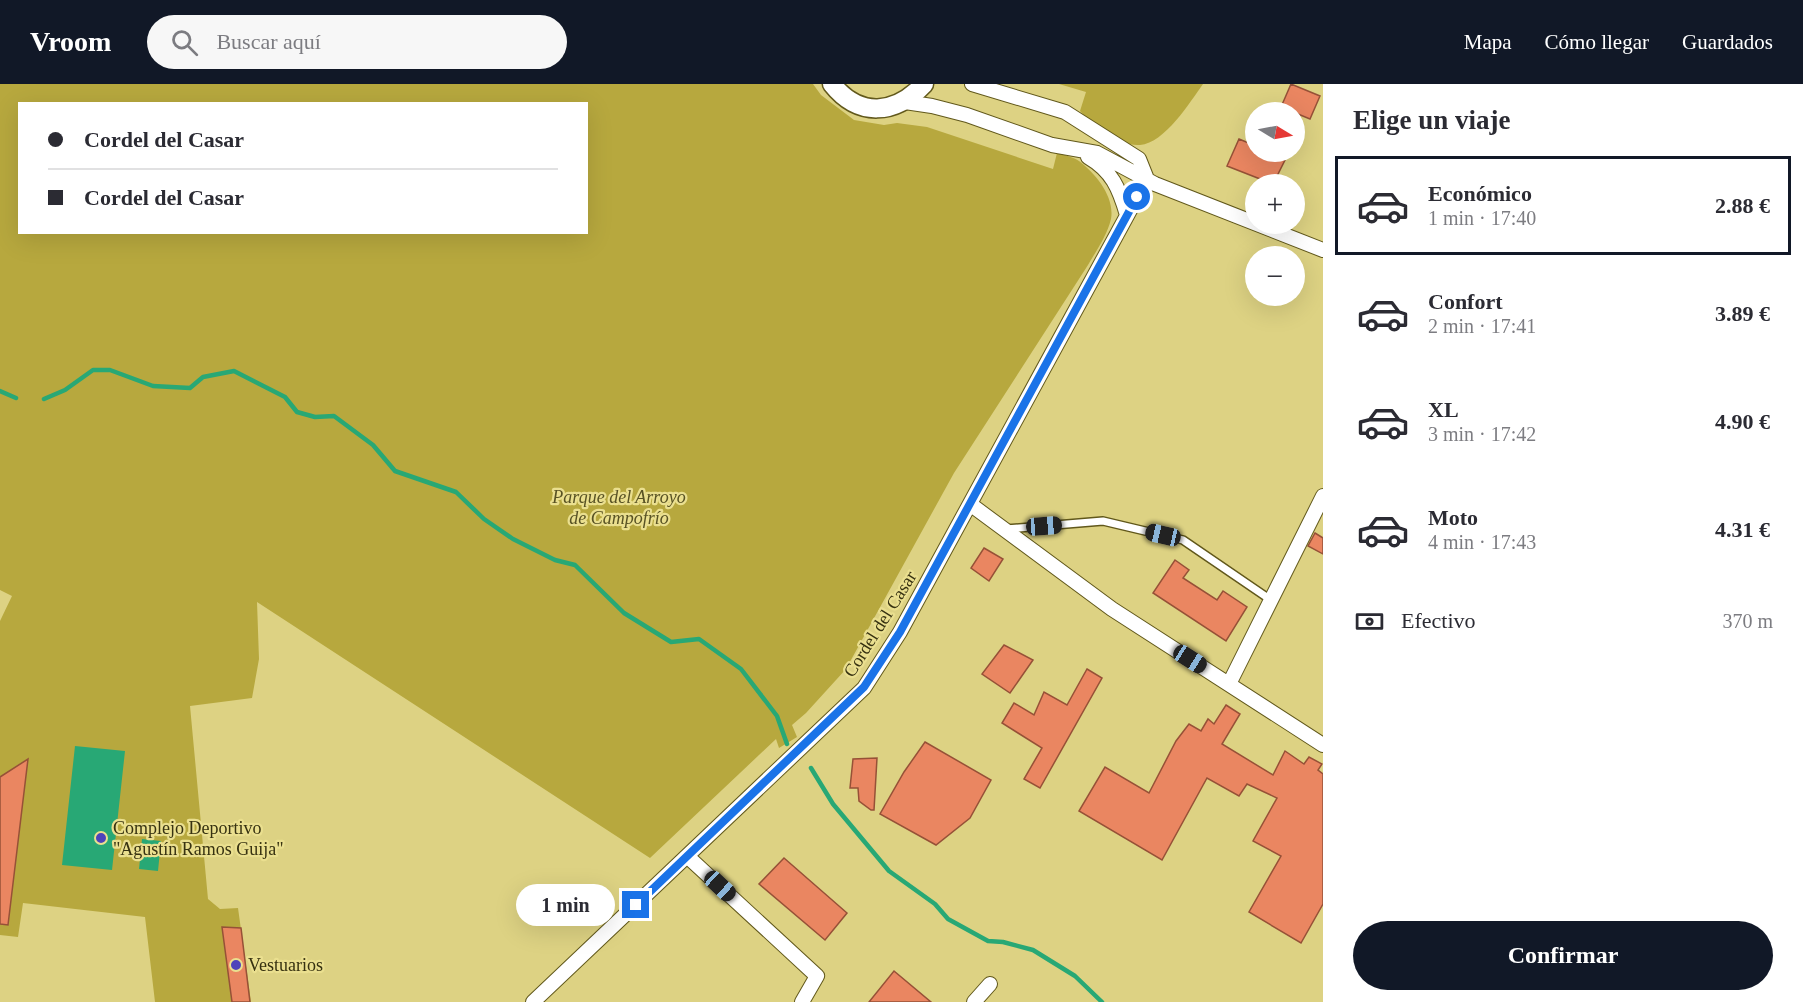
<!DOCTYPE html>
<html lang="es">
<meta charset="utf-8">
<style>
:root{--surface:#fff;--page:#f7f7f7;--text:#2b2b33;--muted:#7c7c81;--line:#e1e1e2;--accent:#111827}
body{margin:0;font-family:"Times New Roman",serif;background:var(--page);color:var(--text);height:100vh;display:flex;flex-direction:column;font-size:22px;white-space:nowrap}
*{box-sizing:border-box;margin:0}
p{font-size:20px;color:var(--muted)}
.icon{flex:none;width:33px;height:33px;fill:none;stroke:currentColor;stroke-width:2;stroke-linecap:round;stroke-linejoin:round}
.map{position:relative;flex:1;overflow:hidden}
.sheet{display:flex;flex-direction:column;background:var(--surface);width:480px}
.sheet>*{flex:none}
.hud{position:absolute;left:18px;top:18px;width:570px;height:132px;border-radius:0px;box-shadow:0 6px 24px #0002;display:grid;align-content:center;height:132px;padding:0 30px;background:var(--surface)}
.needle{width:39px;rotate:100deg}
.buttons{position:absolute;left:1245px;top:18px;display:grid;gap:12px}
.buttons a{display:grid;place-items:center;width:60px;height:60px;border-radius:50%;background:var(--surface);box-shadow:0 6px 24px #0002;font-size:30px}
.end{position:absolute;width:27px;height:27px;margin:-14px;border:8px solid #1a73e8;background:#fff;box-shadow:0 0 0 3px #fff}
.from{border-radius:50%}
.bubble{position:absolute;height:42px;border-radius:21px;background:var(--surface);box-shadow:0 6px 24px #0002;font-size:20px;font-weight:600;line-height:42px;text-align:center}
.car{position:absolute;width:18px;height:36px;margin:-18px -9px;border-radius:8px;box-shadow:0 0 4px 2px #0007;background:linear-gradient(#222 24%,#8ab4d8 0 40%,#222 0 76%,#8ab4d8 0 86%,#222 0)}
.hud b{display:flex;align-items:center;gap:21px;height:57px;font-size:22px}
.hud b+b{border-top:2px solid var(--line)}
.hud i{width:15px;height:15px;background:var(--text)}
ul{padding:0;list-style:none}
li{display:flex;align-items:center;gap:18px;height:99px;margin:0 12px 9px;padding:0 18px;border:3px solid transparent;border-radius:0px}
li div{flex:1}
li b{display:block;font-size:22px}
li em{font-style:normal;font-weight:600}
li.current{border-color:var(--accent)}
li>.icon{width:54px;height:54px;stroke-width:1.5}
h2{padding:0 30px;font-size:27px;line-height:72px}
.pay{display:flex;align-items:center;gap:15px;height:66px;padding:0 30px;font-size:22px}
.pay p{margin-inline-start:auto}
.primary-button{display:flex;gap:12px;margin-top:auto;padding:12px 30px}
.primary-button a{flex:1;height:69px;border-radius:36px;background:var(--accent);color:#fff;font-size:24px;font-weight:600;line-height:69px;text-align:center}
header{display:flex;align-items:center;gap:36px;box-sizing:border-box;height:84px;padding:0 30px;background:var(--accent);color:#fff}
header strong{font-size:28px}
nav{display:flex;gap:33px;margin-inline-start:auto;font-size:21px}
.search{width:420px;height:54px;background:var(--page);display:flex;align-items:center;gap:15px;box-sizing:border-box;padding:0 21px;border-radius:33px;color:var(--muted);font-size:22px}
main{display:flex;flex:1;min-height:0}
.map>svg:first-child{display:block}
</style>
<header>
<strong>Vroom</strong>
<div class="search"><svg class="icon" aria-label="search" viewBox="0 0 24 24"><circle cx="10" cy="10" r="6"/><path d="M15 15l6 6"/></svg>Buscar aquí</div>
<nav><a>Mapa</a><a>Cómo llegar</a><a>Guardados</a></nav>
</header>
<main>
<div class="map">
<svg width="1323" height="918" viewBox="0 0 1323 918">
<rect width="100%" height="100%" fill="#ddd283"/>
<path fill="#b7a83e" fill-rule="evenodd" d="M 0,0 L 813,0 L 821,11 L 854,36 L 884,41 L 897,39 L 927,43 L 1053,85 L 1057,69 C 1064,71 1073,73 1079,77 C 1096,90 1115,113 1111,135 C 1107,152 1096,167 1088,181 L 954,389 L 846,585 L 806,629 L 792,641 L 797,653 L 779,664 L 776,655 L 650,774 L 257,518 L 259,575 L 252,614 L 190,622 L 208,815 L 220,825 L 238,824 L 251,918 L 155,918 L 145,833 L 23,819 L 18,853 L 0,851 L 0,537 L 12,512 L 0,506 ZM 20,20 L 586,20 L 586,148 L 20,148 Z
M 1059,0 L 1203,0 C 1190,18 1165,59 1140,61 C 1129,62 1119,56 1110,50 C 1098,43 1089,37 1080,27 L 1086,8 Z"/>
<path fill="#28a875" d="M 75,662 L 125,667 L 112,786 L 62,781 Z
M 142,755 L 161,757 L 158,787 L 139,785 Z"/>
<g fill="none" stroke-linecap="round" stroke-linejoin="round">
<path stroke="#28a875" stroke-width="4.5" d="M 0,307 L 16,314
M 44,315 L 65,306 L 93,286 L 110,286 L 153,302 L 190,304 L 203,293 L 234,287 L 285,313 L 297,328 L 315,333 L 334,332 L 373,361 L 395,387 L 456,408 L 484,435 L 513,455 L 555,476 L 575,481 L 624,529 L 671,558 L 699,555 L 741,585 L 777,632 L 787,660
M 811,684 L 833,720 L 889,787 L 935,820 L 948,835 L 988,857 L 1003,858 L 1033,866 L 1075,892 L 1102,918"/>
</g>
<path fill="#ea8661" stroke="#965137" stroke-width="1.5" d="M 1291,0 L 1320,12 L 1310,35 L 1281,23 Z
M 1239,55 L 1256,62 L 1256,68 L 1267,68 L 1285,76 L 1273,100 L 1227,82 Z
M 1315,449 L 1323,454 L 1323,470 L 1308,462 Z
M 984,464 L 1003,475 L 989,497 L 971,484 Z
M 1175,476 L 1189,486 L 1183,494 L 1217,516 L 1223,507 L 1247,523 L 1226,557 L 1153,509 Z
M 1004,561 L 1033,576 L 1010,609 L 982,590 Z
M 1087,585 L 1102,594 L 1040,704 L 1024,695 L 1042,664 L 1002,639 L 1014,619 L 1034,631 L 1044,608 L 1067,621 Z
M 1226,621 L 1240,630 L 1222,660 L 1273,691 L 1285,667 L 1304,680 L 1309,673 L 1322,680 L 1318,686 L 1323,690 L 1323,820 L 1301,859 L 1249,828 L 1281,772 L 1253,757 L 1277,714 L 1247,700 L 1239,712 L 1207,694 L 1162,776 L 1079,727 L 1105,683 L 1149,709 L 1176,657 L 1189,640 L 1201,647 L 1208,635 L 1214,640 Z
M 925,658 L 991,696 L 970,734 L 936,761 L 880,730 L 904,688 Z
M 877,674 L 874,726 L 871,726 L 859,717 L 858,704 L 850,704 L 853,675 Z
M 28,675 L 8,841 L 0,840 L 0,693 Z
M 784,774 L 847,829 L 825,856 L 759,800 Z
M 222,843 L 241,844 L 250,918 L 232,918 Z
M 894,887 L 931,918 L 869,918 Z"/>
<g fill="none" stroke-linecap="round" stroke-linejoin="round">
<g stroke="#61581b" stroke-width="10">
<path id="service" d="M 1006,445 L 1103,437 L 1183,456 L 1271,516"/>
</g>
<g stroke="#61581b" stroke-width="16">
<path id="minor" d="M 972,0 L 1065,28 L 1139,75 L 1147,95
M 905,18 L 932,22 L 967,31 L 1052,61 L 1097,69 L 1155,100 L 1323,166
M 1088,73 C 1112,87 1119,104 1127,131
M 970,420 L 1112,525 L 1323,661
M 1229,600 L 1323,412
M 687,772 L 817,892 L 802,918
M 533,918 L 864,604 L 900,548 L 1147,95
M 974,918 L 990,900"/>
</g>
<g stroke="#61581b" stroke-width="21">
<path id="secondary" d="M 832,0 C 859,34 895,31 924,0"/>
</g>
<use href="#service" stroke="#fff" stroke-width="7"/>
<use href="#minor" stroke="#fff" stroke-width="14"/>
<use href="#secondary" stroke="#fff" stroke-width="18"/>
</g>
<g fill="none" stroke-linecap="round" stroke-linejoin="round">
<path stroke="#1a73e8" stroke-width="8" d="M 636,821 L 864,603 L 900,548 L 1137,113"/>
</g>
<g fill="#4e43ba" stroke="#eadf8f" stroke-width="2">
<circle cx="101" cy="754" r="6"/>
<circle cx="236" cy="881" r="6"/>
</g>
<g text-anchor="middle" stroke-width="4.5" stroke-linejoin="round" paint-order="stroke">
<g font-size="18" font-style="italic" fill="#585224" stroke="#eadf8f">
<text x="619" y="419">Parque del Arroyo<tspan x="619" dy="21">de Campofrío</tspan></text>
</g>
<g font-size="18" fill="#373211" stroke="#eadf8f">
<text transform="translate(880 540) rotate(-58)" y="6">Cordel del Casar</text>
</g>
<g font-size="18" fill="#373211" stroke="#eadf8f" text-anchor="start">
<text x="113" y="750">Complejo Deportivo<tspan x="113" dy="21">"Agustín Ramos Guija"</tspan></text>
<text x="248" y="887">Vestuarios</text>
</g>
</g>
</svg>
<div class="buttons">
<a><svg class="needle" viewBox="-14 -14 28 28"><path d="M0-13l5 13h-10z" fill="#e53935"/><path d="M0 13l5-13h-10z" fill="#7c7c81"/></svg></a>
<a>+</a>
<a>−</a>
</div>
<i class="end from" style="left:1137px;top:113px"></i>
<i class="end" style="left:636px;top:821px"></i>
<div class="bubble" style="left:516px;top:800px;width:99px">1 min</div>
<i class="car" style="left:1044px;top:442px;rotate:86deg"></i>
<i class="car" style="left:1163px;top:451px;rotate:283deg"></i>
<i class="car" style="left:1190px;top:575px;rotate:122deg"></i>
<i class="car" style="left:720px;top:802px;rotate:133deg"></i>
<div class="hud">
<b><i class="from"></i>Cordel del Casar</b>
<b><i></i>Cordel del Casar</b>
</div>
</div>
<section class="sheet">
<h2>Elige un viaje</h2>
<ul>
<li class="current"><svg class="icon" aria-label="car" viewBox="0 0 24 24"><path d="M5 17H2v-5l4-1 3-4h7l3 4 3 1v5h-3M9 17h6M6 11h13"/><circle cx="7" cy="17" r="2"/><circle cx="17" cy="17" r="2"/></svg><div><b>Económico</b><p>1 min · 17:40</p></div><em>2.88 €</em></li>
<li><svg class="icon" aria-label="car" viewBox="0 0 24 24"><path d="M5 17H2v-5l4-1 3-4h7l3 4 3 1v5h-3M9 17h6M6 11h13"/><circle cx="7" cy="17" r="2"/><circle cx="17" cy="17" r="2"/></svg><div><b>Confort</b><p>2 min · 17:41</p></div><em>3.89 €</em></li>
<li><svg class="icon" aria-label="car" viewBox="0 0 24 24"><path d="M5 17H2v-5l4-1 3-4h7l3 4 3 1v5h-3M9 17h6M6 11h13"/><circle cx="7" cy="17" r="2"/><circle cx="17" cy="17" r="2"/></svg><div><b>XL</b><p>3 min · 17:42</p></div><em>4.90 €</em></li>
<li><svg class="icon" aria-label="car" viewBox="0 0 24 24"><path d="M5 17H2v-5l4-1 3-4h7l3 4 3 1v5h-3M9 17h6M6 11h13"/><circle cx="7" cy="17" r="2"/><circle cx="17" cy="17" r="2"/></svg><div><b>Moto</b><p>4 min · 17:43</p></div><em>4.31 €</em></li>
</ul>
<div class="pay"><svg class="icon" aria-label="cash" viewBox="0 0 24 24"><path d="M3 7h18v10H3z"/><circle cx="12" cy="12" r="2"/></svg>Efectivo<p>370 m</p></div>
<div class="primary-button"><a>Confirmar</a></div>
</section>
</main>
